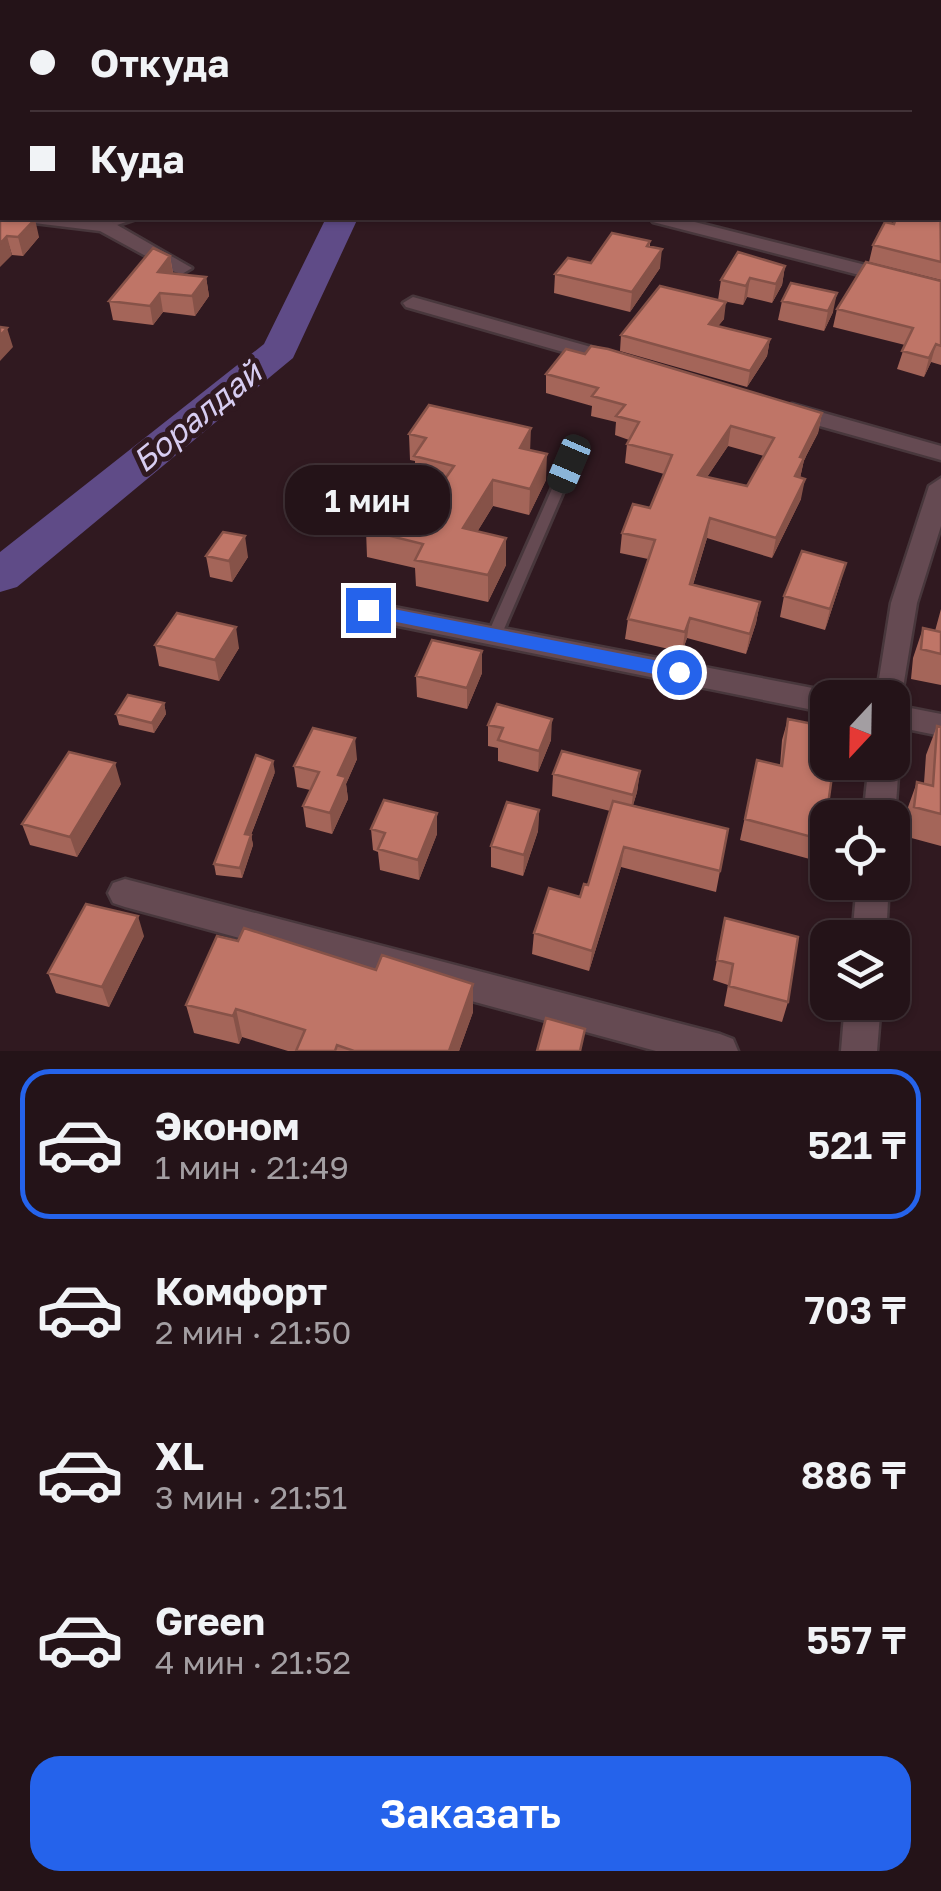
<!DOCTYPE html>
<html lang="ru">
<meta charset="utf-8">
<style>
:root{--surface:#241318;--page:#302025;--text:#f1f3f6;--muted:#a39ea2;--line:#413237;--accent:#2563eb}
body{margin:0;font-family:"Golos Text",sans-serif;background:var(--page);color:var(--text);height:100vh;display:flex;flex-direction:column;font-size:38px;white-space:nowrap}
*{box-sizing:border-box;margin:0}
p{font-size:32px;color:var(--muted)}
.icon{flex:none;width:55px;height:55px;fill:none;stroke:currentColor;stroke-width:2;stroke-linecap:round;stroke-linejoin:round}
.map{position:relative;height:1051px;overflow:hidden}
.side{display:flex;flex-direction:column;background:var(--surface);flex:1}
.side>*{flex:none}
.banner{position:absolute;left:0px;top:0px;width:942px;height:220px;box-shadow:0 2px 8px #0004,0 0 0 2px var(--line);display:grid;align-content:center;height:220px;padding:0 30px;background:var(--surface)}
.needle{width:65px;rotate:202deg}
.tools{position:absolute;left:810px;top:680px;display:grid;gap:20px}
.tools a{display:grid;place-items:center;width:100px;height:100px;border-radius:20px;background:var(--surface);box-shadow:0 2px 8px #0004,0 0 0 2px var(--line);font-size:50px}
.end{position:absolute;width:45px;height:45px;margin:-22px;border:12px solid #2563eb;background:#fff;box-shadow:0 0 0 5px #fff}
.from{border-radius:50%}
.bubble{position:absolute;height:70px;border-radius:30px;background:var(--surface);box-shadow:0 2px 8px #0004,0 0 0 2px var(--line);font-size:32px;font-weight:600;line-height:70px;text-align:center}
.car{position:absolute;width:30px;height:60px;margin:-30px -15px;border-radius:12px;box-shadow:0 0 8px 2px #0007;background:linear-gradient(#222 24%,#8ab4d8 0 40%,#222 0 76%,#8ab4d8 0 86%,#222 0)}
.banner b{display:flex;align-items:center;gap:35px;height:95px;font-size:38px}
.banner b+b{border-top:2px solid var(--line)}
.banner i{width:25px;height:25px;background:var(--text)}
ul{padding:18px 0 0;list-style:none}
li{display:flex;align-items:center;gap:30px;height:150px;margin:0 20px 15px;padding:0 10px;border:5px solid transparent;border-radius:30px}
li div{flex:1}
li b{display:block;font-size:38px}
li em{font-style:normal;font-weight:600}
li.on{border-color:var(--accent)}
li>.icon{width:90px;height:90px;stroke-width:1.5}
.action{display:flex;gap:20px;margin-top:auto;padding:20px 30px}
.action a{flex:1;height:115px;border-radius:30px;background:var(--accent);color:#fff;font-size:40px;font-weight:600;line-height:115px;text-align:center}
.map>svg:first-child{display:block}
</style>
<div class="map">
<svg width="941" height="1051" viewBox="0 0 941 1051">
<rect width="100%" height="100%" fill="#301920"/>
<g fill="none" stroke-linecap="round" stroke-linejoin="round">
<path fill="#5f4b87" fill-rule="evenodd" d="M 555,0 L 579,0 L 580,2 L 556,2 Z
M 326,218 L 358,218 L 293,358 L 17,587 L 0,592 L 0,552 L 264,344 Z"/>
<g stroke="#48373c" stroke-width="6">
<path id="lane" d="M 125,218 L 138,218 L 105,229 L 100,226 Z
M 569,460 L 575,464 L 501,636 L 499,639 L 489,639 L 487,636 L 563,464 Z"/>
</g>
<g stroke="#48373c" stroke-width="5">
<path id="street" d="M 940,70 L 941,70 L 941,80 L 940,80 Z
M 940,163 L 941,163 L 941,173 L 940,173 Z
M 25,218 L 79,218 L 112,222 L 192,268 L 182,274 L 175,272 L 100,231 L 34,223 Z
M 650,218 L 679,218 L 941,284 L 941,296 L 653,222 Z
M 413,297 L 627,357 L 630,362 L 619,368 L 406,307 L 403,303 Z
M 792,404 L 941,446 L 941,460 L 784,416 L 781,411 L 784,406 Z
M 941,478 L 941,526 L 917,603 L 900,706 L 941,714 L 941,736 L 892,726 L 892,698 L 876,698 L 891,603 L 929,486 Z
M 368,602 L 828,691 L 840,698 L 828,698 L 828,713 L 359,618 L 355,611 L 359,604 Z
M 892,753 L 899,762 L 895,818 L 892,822 L 892,818 L 863,818 L 869,762 L 892,762 Z
M 125,879 L 720,1034 L 733,1039 L 738,1051 L 656,1051 L 125,907 L 113,903 L 108,893 L 113,883 Z
M 857,882 L 889,882 L 886,938 L 852,938 Z
M 845,1002 L 881,1002 L 877,1051 L 841,1051 Z"/>
</g>
<use href="#lane" fill="#654a52" fill-rule="evenodd"/>
<use href="#street" fill="#654a52" fill-rule="evenodd"/>
</g>
<path fill="#a46559" fill-rule="evenodd" d="M 941,173 L 941,280 L 869,262 L 873,245 Z
M 0,218 L 39,237 L 23,256 L 12,255 Z
M 650,241 L 650,246 L 660,268 L 630,312 L 554,293 L 555,274 L 591,263 Z
M 170,256 L 173,273 L 206,277 L 209,296 L 195,316 L 163,312 L 153,325 L 113,320 L 109,301 Z
M 785,266 L 782,285 L 772,303 L 747,297 L 743,305 L 718,300 L 721,280 Z
M 941,281 L 941,365 L 931,362 L 924,377 L 897,369 L 905,345 L 833,327 L 837,309 Z
M 782,301 L 833,312 L 824,331 L 778,320 Z
M 724,319 L 718,326 L 770,339 L 767,356 L 747,387 L 620,351 L 621,335 Z
M 546,374 L 822,413 L 818,433 L 804,460 L 800,478 L 801,499 L 772,558 L 707,538 L 693,585 L 760,602 L 756,623 L 746,654 L 687,638 L 682,652 L 625,639 L 628,619 L 648,559 L 620,553 L 622,533 L 650,508 L 664,474 L 625,463 L 627,444 L 629,440 L 615,435 L 616,422 L 591,416 L 592,406 L 546,393 ZM 728,446 L 764,456 L 747,486 L 707,477 Z
M 409,434 L 530,450 L 546,480 L 529,515 L 493,506 L 477,532 L 506,538 L 506,565 L 488,602 L 416,586 L 415,568 L 367,557 L 366,530 L 418,518 L 439,488 L 415,482 L 415,461 L 410,460 Z
M 206,556 L 248,557 L 232,582 L 210,577 Z
M 840,584 L 825,630 L 780,617 L 784,596 Z
M 941,609 L 941,685 L 911,679 L 913,658 L 923,628 L 935,631 Z
M 155,645 L 239,648 L 219,681 L 159,666 Z
M 482,673 L 467,709 L 417,697 L 416,676 Z
M 164,703 L 166,714 L 154,733 L 119,725 L 116,714 Z
M 788,719 L 823,840 L 817,861 L 740,840 L 757,760 L 780,766 L 782,740 Z
M 488,725 L 551,740 L 538,772 L 498,761 L 498,748 L 488,746 Z
M 937,726 L 941,727 L 941,846 L 904,836 L 907,810 L 917,782 L 924,783 L 926,755 Z
M 357,759 L 346,784 L 348,799 L 332,834 L 306,827 L 303,806 L 310,790 L 297,787 L 294,766 Z
M 640,771 L 637,792 L 633,805 L 728,829 L 716,892 L 621,867 L 589,971 L 532,954 L 534,933 L 580,897 L 588,885 L 610,811 L 552,796 L 553,774 Z
M 275,772 L 251,835 L 253,845 L 242,878 L 216,875 L 214,864 Z
M 121,784 L 77,857 L 30,845 L 22,824 Z
M 539,810 L 538,831 L 523,876 L 491,867 L 491,846 Z
M 437,813 L 437,834 L 419,880 L 380,870 L 378,852 L 373,850 L 371,829 Z
M 725,918 L 788,1002 L 782,1022 L 724,1006 L 728,985 L 713,980 Z
M 144,936 L 109,1007 L 56,993 L 48,973 Z
M 238,941 L 376,970 L 473,984 L 473,1012 L 459,1051 L 288,1051 L 242,1037 L 239,1044 L 194,1033 L 186,1005 Z"/>
<path fill="#865248" d="M 2,145 L 2,164 L 0,166 L 0,147 Z
M 35,219 L 39,237 L 23,256 L 18,237 Z
M 7,236 L 12,255 L 0,267 L 0,244 Z
M 662,249 L 660,268 L 630,312 L 632,292 Z
M 170,256 L 173,275 L 158,272 Z
M 785,266 L 782,285 L 772,303 L 776,284 Z
M 206,277 L 209,296 L 195,316 L 192,296 Z
M 750,278 L 747,297 L 743,305 L 746,286 Z
M 160,293 L 163,312 L 153,325 L 150,306 Z
M 837,293 L 833,312 L 824,331 L 828,311 Z
M 726,302 L 724,319 L 706,341 L 709,324 Z
M 7,328 L 13,347 L 0,361 L 0,336 Z
M 770,339 L 767,356 L 747,387 L 750,371 Z
M 936,344 L 931,362 L 924,377 L 929,358 Z
M 822,413 L 818,433 L 804,460 L 800,478 L 791,496 L 800,457 Z
M 731,426 L 728,446 L 695,495 L 698,475 Z
M 531,428 L 530,453 L 520,448 Z
M 547,454 L 546,480 L 529,515 L 530,489 Z
M 805,479 L 801,499 L 772,558 L 776,538 Z
M 493,480 L 493,506 L 463,555 L 463,528 Z
M 710,518 L 707,538 L 687,604 L 690,584 Z
M 245,536 L 248,557 L 232,582 L 229,561 Z
M 506,538 L 506,565 L 488,602 L 488,575 Z
M 846,563 L 840,584 L 825,630 L 830,609 Z
M 760,602 L 756,623 L 746,654 L 750,634 Z
M 690,618 L 687,638 L 682,652 L 685,632 Z
M 236,627 L 239,648 L 219,681 L 215,660 Z
M 482,651 L 482,673 L 467,709 L 467,688 Z
M 164,703 L 166,714 L 154,733 L 152,723 Z
M 552,719 L 551,740 L 538,772 L 539,751 Z
M 355,738 L 357,759 L 346,784 L 348,799 L 332,834 L 330,813 L 338,775 Z
M 273,761 L 275,772 L 247,845 L 245,834 Z
M 115,763 L 121,784 L 77,857 L 70,837 Z
M 640,771 L 637,792 L 630,816 L 633,795 Z
M 539,810 L 538,831 L 523,876 L 524,855 Z
M 437,813 L 437,834 L 419,880 L 418,860 Z
M 251,835 L 253,845 L 242,878 L 240,868 Z
M 624,847 L 621,867 L 589,971 L 592,951 Z
M 138,916 L 144,936 L 109,1007 L 102,987 Z
M 473,984 L 473,1012 L 459,1051 L 449,1051 Z
M 236,1009 L 242,1037 L 239,1044 L 233,1016 Z"/>
<path fill="#bf7567" stroke="#865248" stroke-width="2.5" fill-rule="evenodd" d="M 0,0 L 366,0 L 364,2 L 2,2 L 2,76 L 0,78 Z
M 650,0 L 881,0 L 879,2 L 663,2 Z
M 931,0 L 941,0 L 941,52 L 940,2 L 929,2 Z
M 0,84 L 2,85 L 2,145 L 0,147 Z
M 940,173 L 941,262 L 873,245 L 885,222 L 894,224 L 896,218 L 940,218 Z
M 2,216 L 2,218 L 35,219 L 18,237 L 7,236 L 0,244 L 0,218 Z
M 612,233 L 650,241 L 647,246 L 662,249 L 632,292 L 555,274 L 568,258 L 591,263 Z
M 153,248 L 170,256 L 158,272 L 206,277 L 192,296 L 160,293 L 150,306 L 109,301 Z
M 738,252 L 785,266 L 776,284 L 750,278 L 746,286 L 721,280 Z
M 866,262 L 941,281 L 941,346 L 936,344 L 929,358 L 902,351 L 913,328 L 837,309 Z
M 791,283 L 837,293 L 828,311 L 782,301 Z
M 660,286 L 726,302 L 709,324 L 770,339 L 750,371 L 621,335 Z
M 0,327 L 7,328 L 0,336 Z
M 591,346 L 608,349 L 822,413 L 800,457 L 804,458 L 795,476 L 805,479 L 776,538 L 710,518 L 690,584 L 760,602 L 750,634 L 690,618 L 685,632 L 628,619 L 655,540 L 622,533 L 633,504 L 650,508 L 672,455 L 627,444 L 639,422 L 616,416 L 625,405 L 592,396 L 598,388 L 546,374 L 566,349 L 585,354 ZM 731,426 L 774,438 L 747,486 L 698,475 Z
M 429,405 L 531,428 L 520,448 L 547,454 L 530,489 L 493,480 L 463,528 L 506,538 L 488,575 L 415,560 L 423,544 L 366,530 L 378,509 L 418,518 L 454,466 L 414,456 L 426,438 L 409,434 Z
M 223,532 L 245,536 L 229,561 L 206,556 Z
M 802,551 L 846,563 L 830,609 L 784,596 Z
M 177,613 L 236,627 L 215,660 L 155,645 Z
M 923,628 L 941,632 L 941,654 L 921,649 Z
M 432,640 L 482,651 L 467,688 L 416,676 Z
M 128,695 L 164,703 L 152,723 L 116,714 Z
M 497,704 L 552,719 L 539,751 L 498,740 L 503,728 L 488,725 Z
M 788,719 L 828,727 L 828,762 L 834,762 L 823,840 L 745,819 L 757,760 L 782,766 Z
M 937,726 L 941,727 L 941,814 L 914,807 L 917,782 L 933,786 Z
M 313,728 L 355,738 L 338,775 L 346,777 L 330,813 L 303,806 L 319,772 L 294,766 Z
M 562,751 L 640,771 L 633,795 L 553,774 Z
M 69,752 L 115,763 L 70,837 L 22,824 Z
M 256,755 L 273,761 L 245,834 L 251,835 L 240,868 L 214,864 Z
M 384,800 L 437,813 L 418,860 L 378,849 L 385,833 L 371,829 Z
M 613,801 L 728,829 L 720,871 L 624,847 L 592,951 L 534,933 L 549,888 L 580,897 L 584,884 L 588,885 Z
M 507,802 L 539,810 L 524,855 L 491,846 Z
M 86,904 L 138,916 L 102,987 L 48,973 Z
M 725,918 L 798,937 L 788,1002 L 729,986 L 733,964 L 717,960 Z
M 244,928 L 376,970 L 382,955 L 473,984 L 449,1051 L 354,1051 L 337,1045 L 335,1051 L 296,1051 L 305,1030 L 236,1009 L 233,1016 L 186,1005 L 217,936 L 238,941 Z
M 546,1018 L 585,1029 L 580,1051 L 537,1051 Z"/>
<path fill="#2563eb" d="M 368,604 L 679,665 L 688,672 L 679,679 L 362,615 L 359,610 Z"/>
<g text-anchor="middle" stroke-width="10" stroke-linejoin="round" paint-order="stroke">
<g font-size="32" font-style="italic" fill="#d7cdf1" stroke="#301920">
<text transform="translate(197 417) rotate(-39)" y="11">Боралдай</text>
</g>
</g>
</svg>
<div class="tools">
<a><svg class="needle" viewBox="-14 -14 28 28"><path d="M0-13l5 13h-10z" fill="#e53935"/><path d="M0 13l5-13h-10z" fill="#a39ea2"/></svg></a>
<a><svg class="icon" aria-label="locate" viewBox="0 0 24 24"><circle cx="12" cy="12" r="6"/><path d="M12 2v4M12 18v4M2 12h4M18 12h4"/></svg></a>
<a><svg class="icon" aria-label="layers" viewBox="0 0 24 24"><path d="M12 4l9 5-9 5-9-5zM3 14l9 5 9-5"/></svg></a>
</div>
<i class="end from" style="left:679px;top:672px"></i>
<i class="end" style="left:368px;top:610px"></i>
<div class="bubble" style="left:285px;top:465px;width:165px">1 мин</div>
<i class="car" style="left:569px;top:464px;rotate:203deg"></i>
<div class="banner">
<b><i class="from"></i>Откуда</b>
<b><i></i>Куда</b>
</div>
</div>
<section class="side">
<ul>
<li class="on"><svg class="icon" aria-label="car" viewBox="0 0 24 24"><path d="M5 17H2v-5l4-1 3-4h7l3 4 3 1v5h-3M9 17h6M6 11h13"/><circle cx="7" cy="17" r="2"/><circle cx="17" cy="17" r="2"/></svg><div><b>Эконом</b><p>1 мин · 21:49</p></div><em>521 ₸</em></li>
<li><svg class="icon" aria-label="car" viewBox="0 0 24 24"><path d="M5 17H2v-5l4-1 3-4h7l3 4 3 1v5h-3M9 17h6M6 11h13"/><circle cx="7" cy="17" r="2"/><circle cx="17" cy="17" r="2"/></svg><div><b>Комфорт</b><p>2 мин · 21:50</p></div><em>703 ₸</em></li>
<li><svg class="icon" aria-label="car" viewBox="0 0 24 24"><path d="M5 17H2v-5l4-1 3-4h7l3 4 3 1v5h-3M9 17h6M6 11h13"/><circle cx="7" cy="17" r="2"/><circle cx="17" cy="17" r="2"/></svg><div><b>XL</b><p>3 мин · 21:51</p></div><em>886 ₸</em></li>
<li><svg class="icon" aria-label="car" viewBox="0 0 24 24"><path d="M5 17H2v-5l4-1 3-4h7l3 4 3 1v5h-3M9 17h6M6 11h13"/><circle cx="7" cy="17" r="2"/><circle cx="17" cy="17" r="2"/></svg><div><b>Green</b><p>4 мин · 21:52</p></div><em>557 ₸</em></li>
</ul>
<div class="action"><a>Заказать</a></div>
</section>
